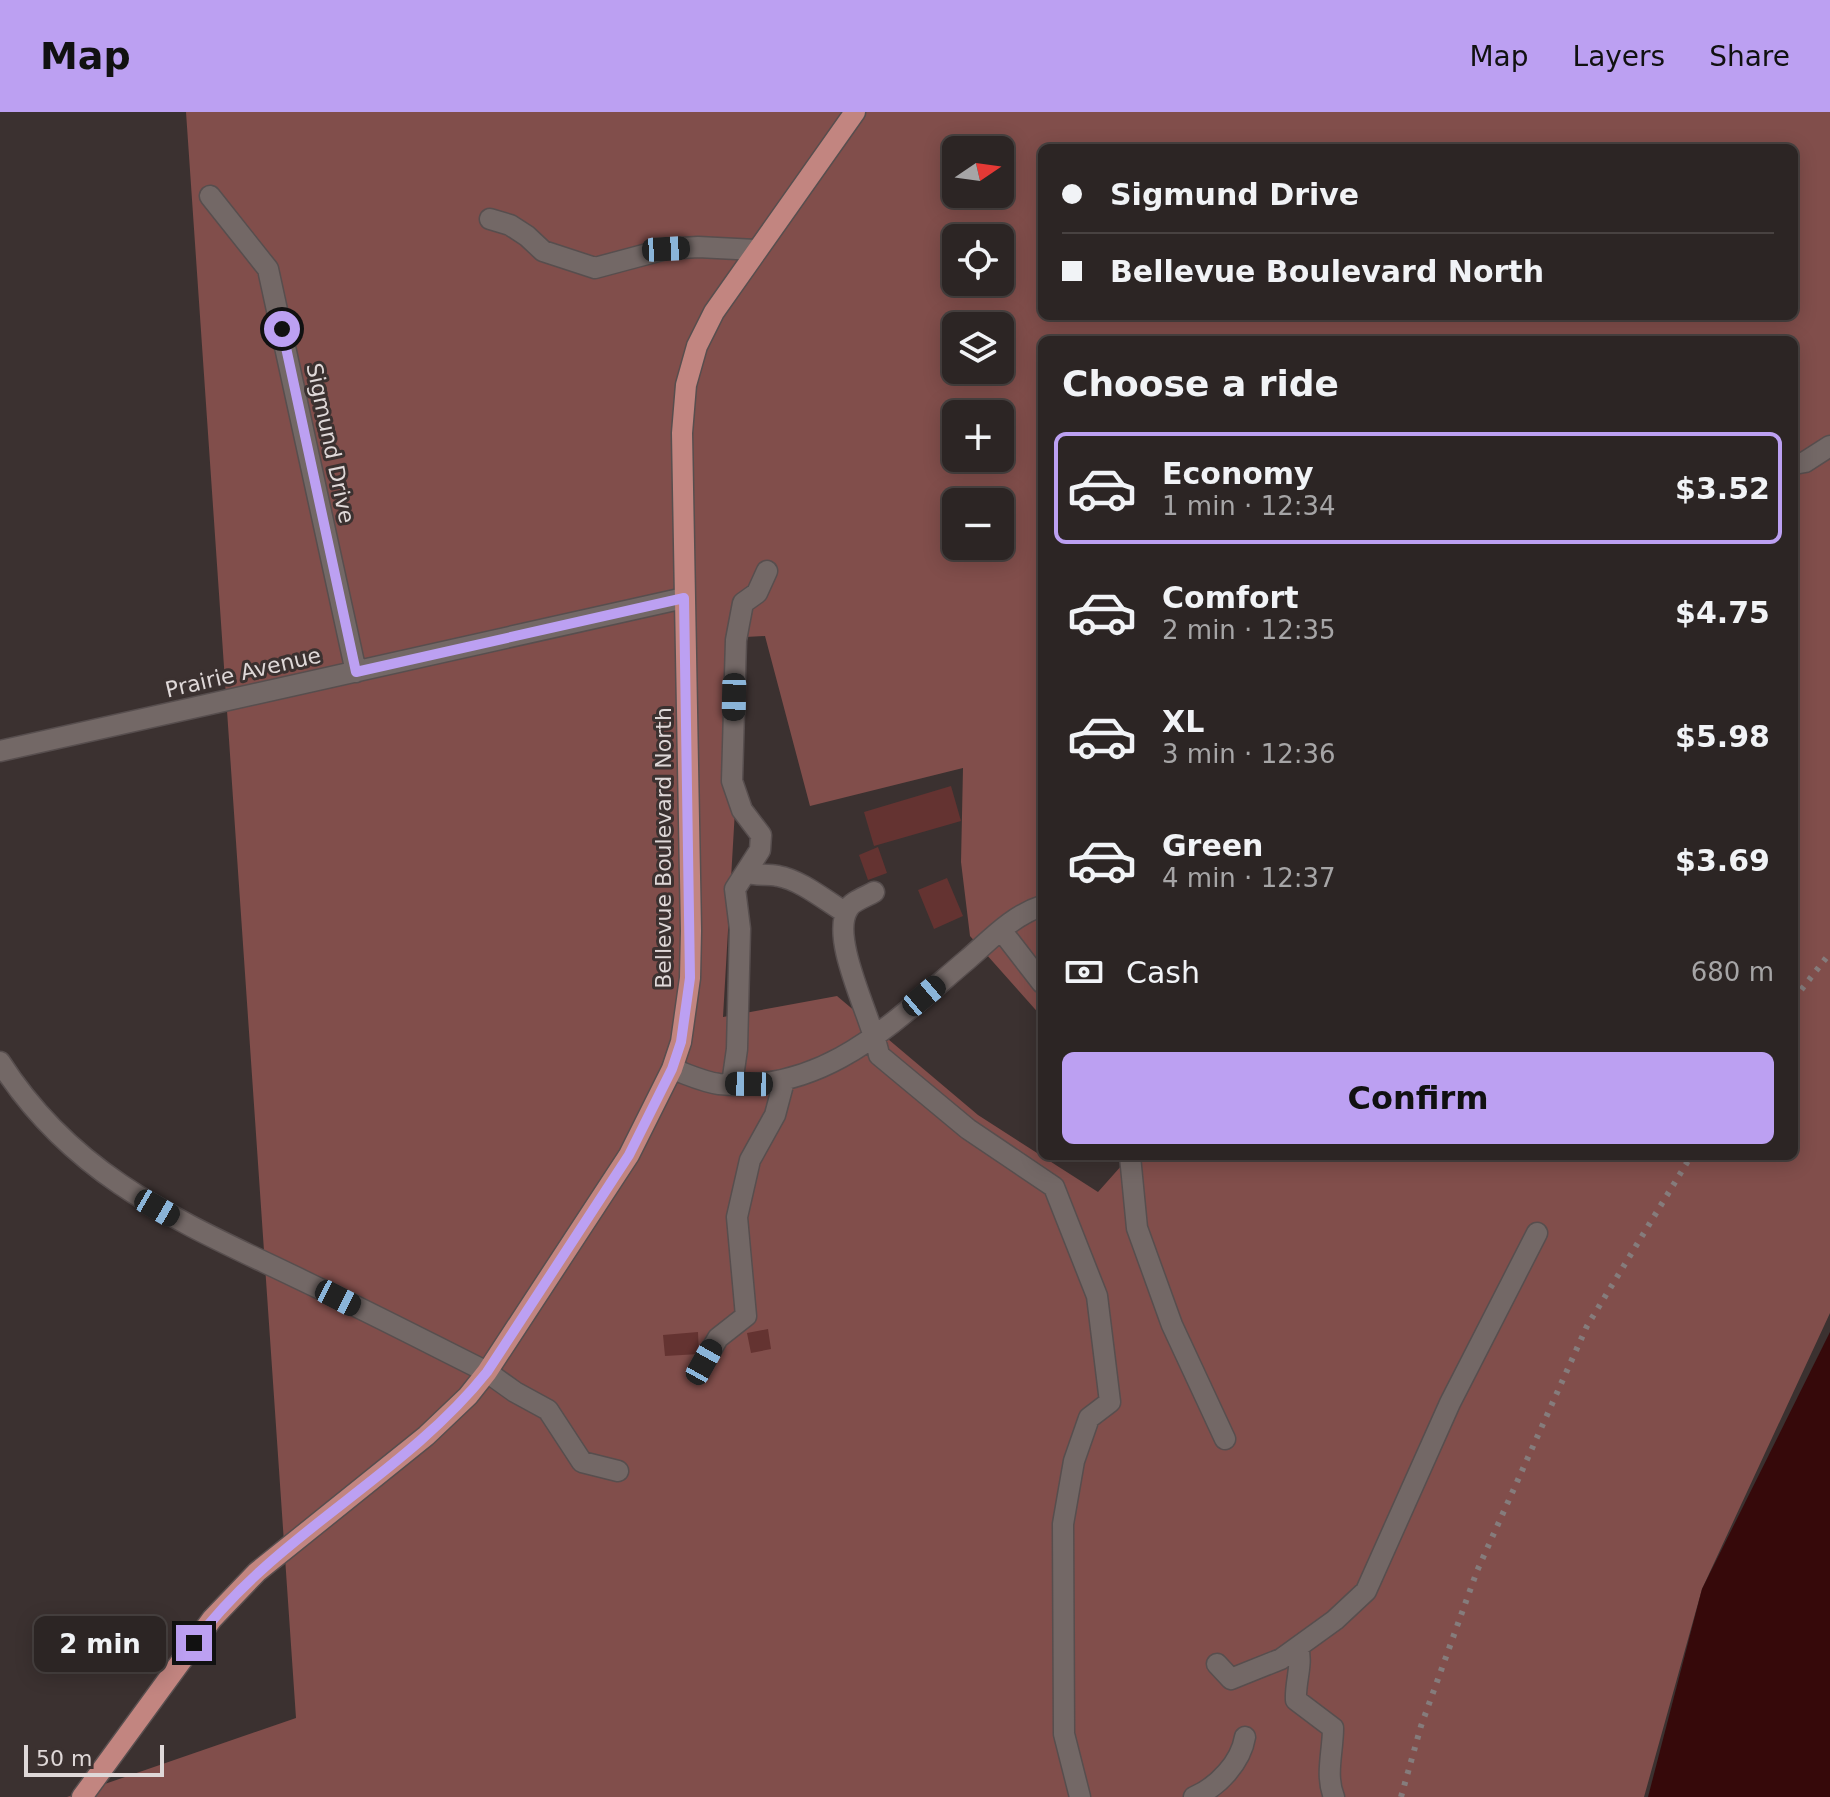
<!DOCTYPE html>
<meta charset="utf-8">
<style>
:root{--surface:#2c2524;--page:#342d2c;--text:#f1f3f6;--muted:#a6a5a6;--line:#484241;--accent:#bca0f2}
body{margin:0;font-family:"DejaVu Sans",sans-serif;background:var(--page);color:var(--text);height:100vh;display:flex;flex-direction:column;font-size:30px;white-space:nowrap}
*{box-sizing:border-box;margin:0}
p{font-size:26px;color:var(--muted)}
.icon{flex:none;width:44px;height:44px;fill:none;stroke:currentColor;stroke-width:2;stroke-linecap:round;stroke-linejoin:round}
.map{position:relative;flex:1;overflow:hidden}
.drawer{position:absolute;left:1038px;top:224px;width:760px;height:824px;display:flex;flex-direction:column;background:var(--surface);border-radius:12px;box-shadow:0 4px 20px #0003,0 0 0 2px var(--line)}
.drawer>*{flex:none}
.guide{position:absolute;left:1038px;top:32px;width:760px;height:176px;border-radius:12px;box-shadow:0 4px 20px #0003,0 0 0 2px var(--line);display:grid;align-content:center;height:176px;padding:0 24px;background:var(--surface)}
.needle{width:52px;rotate:77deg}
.tools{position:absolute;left:942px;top:24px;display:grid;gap:16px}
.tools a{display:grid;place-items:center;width:72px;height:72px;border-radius:12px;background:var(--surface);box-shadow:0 4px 20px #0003,0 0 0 2px var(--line);font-size:40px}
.scale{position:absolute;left:24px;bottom:20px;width:140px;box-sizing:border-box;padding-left:8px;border:4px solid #dfd8d8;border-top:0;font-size:22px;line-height:28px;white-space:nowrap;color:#dfd8d8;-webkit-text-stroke:6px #3b3130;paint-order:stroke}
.end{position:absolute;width:36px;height:36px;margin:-18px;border:10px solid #bca0f2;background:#111;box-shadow:0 0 0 4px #111}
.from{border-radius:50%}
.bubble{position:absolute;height:56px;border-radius:12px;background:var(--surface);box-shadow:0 4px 20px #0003,0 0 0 2px var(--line);font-size:26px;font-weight:700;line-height:56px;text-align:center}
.car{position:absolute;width:24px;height:48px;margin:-24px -12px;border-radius:10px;box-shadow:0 0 6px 2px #0007;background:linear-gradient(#222 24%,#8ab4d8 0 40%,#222 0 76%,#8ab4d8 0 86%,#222 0)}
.guide b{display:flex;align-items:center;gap:28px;height:76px;font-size:30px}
.guide b+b{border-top:2px solid var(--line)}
.guide i{width:20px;height:20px;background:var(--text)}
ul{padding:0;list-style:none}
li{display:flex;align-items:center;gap:24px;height:112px;margin:0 16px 12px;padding:0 8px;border:4px solid transparent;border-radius:12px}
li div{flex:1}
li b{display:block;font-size:30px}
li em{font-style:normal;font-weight:700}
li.current{border-color:var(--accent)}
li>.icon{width:72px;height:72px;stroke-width:1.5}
h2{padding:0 24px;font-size:36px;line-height:96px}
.pay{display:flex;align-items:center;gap:20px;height:88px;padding:0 24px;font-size:30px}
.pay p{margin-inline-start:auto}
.cta{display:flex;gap:16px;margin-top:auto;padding:16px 24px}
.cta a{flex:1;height:92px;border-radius:12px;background:var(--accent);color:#111;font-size:32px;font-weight:700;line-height:92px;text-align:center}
header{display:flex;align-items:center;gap:48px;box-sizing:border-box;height:112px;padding:0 40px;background:var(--accent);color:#111}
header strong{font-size:38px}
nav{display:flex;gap:44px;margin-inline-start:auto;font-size:28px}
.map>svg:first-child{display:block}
</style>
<header>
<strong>Map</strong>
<nav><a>Map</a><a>Layers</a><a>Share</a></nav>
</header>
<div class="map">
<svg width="1830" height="1685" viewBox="0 0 1830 1685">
<rect width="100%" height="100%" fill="#3b3130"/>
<path fill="#814e4b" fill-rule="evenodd" d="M 186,0 L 1830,0 L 1830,1201 L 1702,1477 L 1644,1685 L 67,1685 L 296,1606 ZM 1042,36 L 1794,36 L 1794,204 L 1042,204 ZM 956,38 L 1000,38 L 1000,82 L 956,82 ZM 956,126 L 1000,126 L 1000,170 L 956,170 ZM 956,214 L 1000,214 L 1000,258 L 956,258 ZM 1042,228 L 1794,228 L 1794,1044 L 1130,1044 L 1098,1080 L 978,1003 L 837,884 L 723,905 L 745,525 L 765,524 L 810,694 L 963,656 L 961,750 L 970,824 L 1042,905 ZM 956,302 L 1000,302 L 1000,346 L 956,346 ZM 956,390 L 1000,390 L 1000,434 L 956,434 Z"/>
<path fill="#36090a" d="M 1830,1220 L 1830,1685 L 1648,1685 L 1702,1477 Z"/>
<path fill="#643331" d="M 951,674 L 961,709 L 874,734 L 864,700 Z
M 878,735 L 887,761 L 868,768 L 859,743 Z
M 947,766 L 963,804 L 934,817 L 918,778 Z
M 768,1217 L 771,1237 L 751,1241 L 747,1221 Z
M 698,1220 L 699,1242 L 665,1244 L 663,1223 Z"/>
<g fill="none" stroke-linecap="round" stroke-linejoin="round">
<g stroke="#574e4e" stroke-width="23">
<path id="minor" d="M 210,84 L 268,157 L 356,560
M 490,107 L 510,113 L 527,124 L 543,139 L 595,156 L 666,137 L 698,135 L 756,138
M 1794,352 L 1805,350 L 1830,334
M 0,639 L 684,486
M 746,760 C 757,765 766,761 778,764 C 801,768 826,789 846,801
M 874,780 C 866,785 852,789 848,797 C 829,827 873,908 879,943 L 968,1017 L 1054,1075 L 1097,1184 L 1110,1290 L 1089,1306 L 1074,1349 L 1063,1412 L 1064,1622 L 1080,1685
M 1001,818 L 1042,871
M 0,950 C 77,1071 189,1113 312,1173 C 371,1201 429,1231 487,1260 L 515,1280 L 548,1298 L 582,1350 L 618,1359
M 672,957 C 687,962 703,970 719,972 C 826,982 893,910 968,847 C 990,828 1013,803 1042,794
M 732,972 L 737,937 L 740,817 L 735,777 L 760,738 L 761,723 L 742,698 L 732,669 L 736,528 L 743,491 L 757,481 L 767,459
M 1130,1044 L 1137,1116 L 1172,1213 L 1225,1327
M 704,1250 L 718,1226 L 746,1204 L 737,1105 L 750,1048 L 775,1003 L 784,969
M 1298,1535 C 1303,1553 1295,1569 1296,1588 L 1333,1616 C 1333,1640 1325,1663 1334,1685
M 1217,1552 L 1231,1567 L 1281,1547 L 1335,1508 L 1366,1479 L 1450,1291 L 1537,1121
M 1194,1685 C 1218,1675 1241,1650 1245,1625"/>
</g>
<g stroke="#574e4e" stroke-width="23">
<path id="major" d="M 82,1685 L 212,1507 L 257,1460 L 426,1324 L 468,1284 L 487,1260 L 629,1043 L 672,957 L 681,930 L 690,866 L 691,819 L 682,321 L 686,273 L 697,234 L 714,200 L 855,0"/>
</g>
<use href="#minor" stroke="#736866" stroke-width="20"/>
<use href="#major" stroke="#c28580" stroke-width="20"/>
<path stroke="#857c7c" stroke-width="6" stroke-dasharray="4 8" stroke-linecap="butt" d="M 1794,887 L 1830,841
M 1401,1685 L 1421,1614 L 1477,1459 L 1587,1214 L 1691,1044"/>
</g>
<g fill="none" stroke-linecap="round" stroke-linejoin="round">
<path stroke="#bca0f2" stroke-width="10" d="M 194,1531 C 275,1422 403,1365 487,1260 L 629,1043 L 672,957 L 681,930 L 690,866 L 684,486 L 356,560 L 282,217"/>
</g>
<g text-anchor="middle" stroke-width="6" stroke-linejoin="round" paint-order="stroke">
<g font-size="22" fill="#dfd8d8" stroke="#3b3130">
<text transform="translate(331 331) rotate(78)" y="8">Sigmund Drive</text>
<text transform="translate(243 560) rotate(-13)" y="8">Prairie Avenue</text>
<text transform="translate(663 736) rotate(-90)" y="8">Bellevue Boulevard North</text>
</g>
</g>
</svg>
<div class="tools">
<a><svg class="needle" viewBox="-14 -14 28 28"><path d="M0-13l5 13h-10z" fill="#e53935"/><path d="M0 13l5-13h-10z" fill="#a6a5a6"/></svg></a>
<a><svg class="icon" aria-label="locate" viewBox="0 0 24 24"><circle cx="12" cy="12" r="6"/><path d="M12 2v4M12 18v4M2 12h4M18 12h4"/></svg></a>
<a><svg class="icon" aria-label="layers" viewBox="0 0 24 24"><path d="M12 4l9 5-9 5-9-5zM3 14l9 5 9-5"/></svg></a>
<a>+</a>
<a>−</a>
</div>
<div class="scale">50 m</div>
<i class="end from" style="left:282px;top:217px"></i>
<i class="end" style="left:194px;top:1531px"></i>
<div class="bubble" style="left:34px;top:1504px;width:132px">2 min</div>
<i class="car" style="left:666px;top:137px;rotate:87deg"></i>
<i class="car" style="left:734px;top:585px;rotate:181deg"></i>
<i class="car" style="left:924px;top:884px;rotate:50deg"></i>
<i class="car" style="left:749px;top:972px;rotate:271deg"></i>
<i class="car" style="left:157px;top:1096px;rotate:120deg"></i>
<i class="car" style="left:338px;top:1186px;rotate:117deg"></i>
<i class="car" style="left:704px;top:1250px;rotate:29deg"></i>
<div class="guide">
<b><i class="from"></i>Sigmund Drive</b>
<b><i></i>Bellevue Boulevard North</b>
</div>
<section class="drawer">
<h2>Choose a ride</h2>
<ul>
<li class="current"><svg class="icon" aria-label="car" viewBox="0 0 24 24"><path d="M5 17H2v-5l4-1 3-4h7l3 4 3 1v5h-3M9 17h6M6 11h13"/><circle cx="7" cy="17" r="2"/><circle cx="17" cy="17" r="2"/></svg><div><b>Economy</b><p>1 min · 12:34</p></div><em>$3.52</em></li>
<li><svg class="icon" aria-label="car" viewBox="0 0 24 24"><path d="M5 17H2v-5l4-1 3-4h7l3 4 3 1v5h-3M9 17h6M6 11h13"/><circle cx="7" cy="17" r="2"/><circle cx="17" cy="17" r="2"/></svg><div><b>Comfort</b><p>2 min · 12:35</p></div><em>$4.75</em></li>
<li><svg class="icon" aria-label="car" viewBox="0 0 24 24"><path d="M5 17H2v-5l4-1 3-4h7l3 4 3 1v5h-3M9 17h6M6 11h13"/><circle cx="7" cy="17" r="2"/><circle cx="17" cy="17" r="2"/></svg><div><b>XL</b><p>3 min · 12:36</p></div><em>$5.98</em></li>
<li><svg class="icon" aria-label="car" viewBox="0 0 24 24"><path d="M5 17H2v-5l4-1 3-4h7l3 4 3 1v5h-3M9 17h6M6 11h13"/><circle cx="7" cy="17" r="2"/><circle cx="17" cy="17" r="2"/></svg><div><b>Green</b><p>4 min · 12:37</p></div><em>$3.69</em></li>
</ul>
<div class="pay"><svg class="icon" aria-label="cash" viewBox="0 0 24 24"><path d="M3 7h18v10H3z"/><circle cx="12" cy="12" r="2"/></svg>Cash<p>680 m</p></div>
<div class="cta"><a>Confirm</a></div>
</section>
</div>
